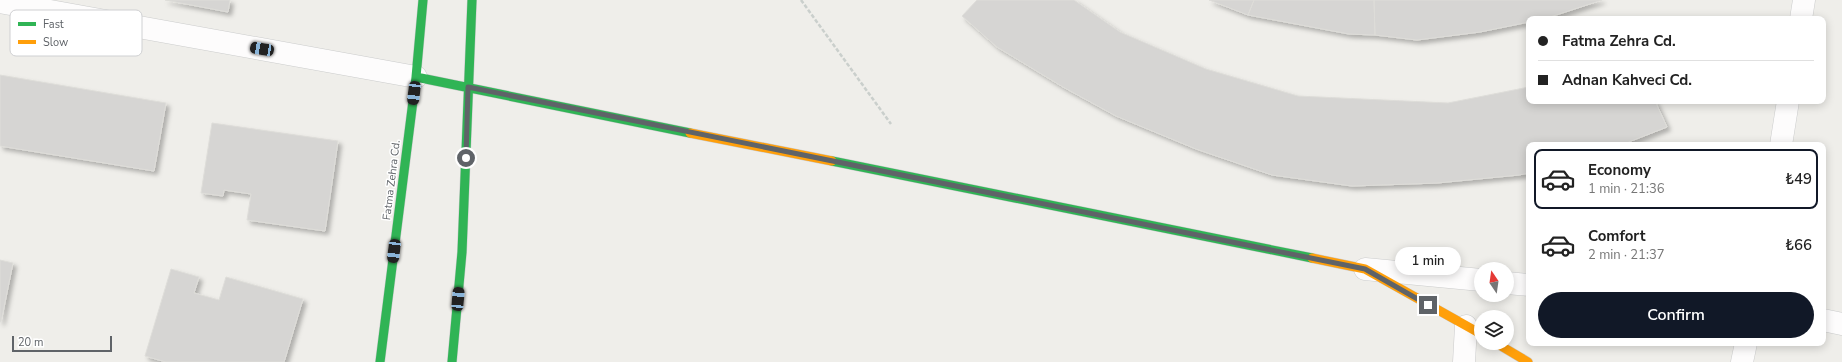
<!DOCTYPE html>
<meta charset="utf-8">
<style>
:root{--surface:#fff;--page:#f6f6f6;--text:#222;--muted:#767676;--line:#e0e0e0;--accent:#111827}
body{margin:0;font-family:"Nunito Sans",sans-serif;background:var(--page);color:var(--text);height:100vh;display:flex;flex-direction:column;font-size:15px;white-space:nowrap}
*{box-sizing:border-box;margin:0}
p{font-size:13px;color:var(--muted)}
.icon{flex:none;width:22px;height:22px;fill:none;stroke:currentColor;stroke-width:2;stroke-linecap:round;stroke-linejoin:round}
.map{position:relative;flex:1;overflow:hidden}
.side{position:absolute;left:1526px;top:142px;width:300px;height:204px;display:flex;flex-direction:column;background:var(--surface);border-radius:8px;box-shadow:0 2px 10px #0003}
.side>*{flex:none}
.banner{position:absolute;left:1526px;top:16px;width:300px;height:88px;border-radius:8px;box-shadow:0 2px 10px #0003;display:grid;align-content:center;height:88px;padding:0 12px;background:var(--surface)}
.needle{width:26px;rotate:347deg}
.fabs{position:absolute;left:1474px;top:262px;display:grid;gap:8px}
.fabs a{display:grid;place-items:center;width:40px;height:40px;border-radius:50%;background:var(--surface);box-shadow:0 2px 10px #0003;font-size:20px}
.scale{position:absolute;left:12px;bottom:10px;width:100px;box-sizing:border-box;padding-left:4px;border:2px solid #5f6368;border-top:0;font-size:11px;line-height:14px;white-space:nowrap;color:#5f6368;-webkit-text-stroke:3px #fff;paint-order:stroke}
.end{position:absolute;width:18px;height:18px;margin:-9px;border:5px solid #5f6368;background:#fff;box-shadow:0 0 0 2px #fff}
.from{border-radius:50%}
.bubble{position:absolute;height:28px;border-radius:14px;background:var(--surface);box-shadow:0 2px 10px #0003;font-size:13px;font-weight:600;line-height:28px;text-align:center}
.car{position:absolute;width:12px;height:24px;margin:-12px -6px;border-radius:5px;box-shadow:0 0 3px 1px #0007;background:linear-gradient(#222 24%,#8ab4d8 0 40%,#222 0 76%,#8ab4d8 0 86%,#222 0)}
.banner b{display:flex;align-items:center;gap:14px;height:38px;font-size:15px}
.banner b+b{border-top:1px solid var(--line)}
.banner i{width:10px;height:10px;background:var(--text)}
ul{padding:7px 0 0;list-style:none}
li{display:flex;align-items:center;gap:12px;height:60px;margin:0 8px 6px;padding:0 4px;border:2px solid transparent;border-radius:8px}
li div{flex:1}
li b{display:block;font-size:15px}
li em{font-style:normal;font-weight:600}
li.current{border-color:var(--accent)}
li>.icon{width:36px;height:36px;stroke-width:1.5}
.action{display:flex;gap:8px;margin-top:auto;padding:8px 12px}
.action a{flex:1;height:46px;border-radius:24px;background:var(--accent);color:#fff;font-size:16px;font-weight:600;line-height:46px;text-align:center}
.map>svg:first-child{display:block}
</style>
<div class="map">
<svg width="1842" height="362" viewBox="0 0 1842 362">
<defs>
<filter id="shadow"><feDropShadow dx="3.5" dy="3.5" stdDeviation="2" flood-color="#0004"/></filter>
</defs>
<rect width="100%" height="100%" fill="#efeeea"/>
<path fill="#d6d5d3" stroke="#deddd9" filter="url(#shadow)" d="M 165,0 L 230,0 L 228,12 Z
M 977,0 L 1074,0 L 1120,32 L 1206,69 L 1298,96 L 1448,103 L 1529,87 L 1529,101 L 1655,101 L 1667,127 L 1621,145 L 1529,145 L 1529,173 L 1519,175 L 1437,183 L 1352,186 L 1272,175 L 1196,149 L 1116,116 L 1063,87 L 997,47 L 962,16 Z
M 1209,0 L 1254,0 L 1248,15 Z
M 1254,0 L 1374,0 L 1375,35 L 1349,34 L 1248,15 Z
M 1374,0 L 1602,0 L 1544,19 L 1529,19 L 1529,22 L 1480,32 L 1417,40 L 1375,35 Z
M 0,75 L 166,103 L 154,171 L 0,146 Z
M 212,123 L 338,141 L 325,231 L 247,220 L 251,194 L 224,190 L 223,196 L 201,193 Z
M 0,260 L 13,263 L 1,322 L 0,322 Z
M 171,269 L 199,277 L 194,293 L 219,300 L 226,277 L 303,299 L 284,362 L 166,362 L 145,356 Z"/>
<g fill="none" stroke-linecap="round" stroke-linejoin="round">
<g stroke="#cbcccc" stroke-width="23">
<path id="street" d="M 0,2 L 416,77
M 1801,19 L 1804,0
M 1781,145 L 1788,101
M 1365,269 L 1481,280
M 1507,283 L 1529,285
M 1823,320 L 1842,324
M 1464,362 L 1466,326
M 1742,362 L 1746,343"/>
</g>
<g stroke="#cacacb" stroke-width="10">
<path id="fast" d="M 416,77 L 690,133
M 832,161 L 1312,258
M 380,362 L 416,77 L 423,0
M 452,362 L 462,252 L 472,0"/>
</g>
<g stroke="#cacacb" stroke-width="10">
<path id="slow" d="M 690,133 L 832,161
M 1312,258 L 1365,269 L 1481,334
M 1496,343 L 1528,362"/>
</g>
<path stroke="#cacfcc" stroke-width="2.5" stroke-dasharray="4 2" stroke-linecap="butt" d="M 801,0 L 891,124"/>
<use href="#street" stroke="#fdfcfc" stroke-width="22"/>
<use href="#fast" stroke="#30b455" stroke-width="9"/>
<use href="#slow" stroke="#ff9f0a" stroke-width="9"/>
</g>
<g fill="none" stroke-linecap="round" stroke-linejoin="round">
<path stroke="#5f6368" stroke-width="5" d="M 466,158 L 468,87 L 1365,269 L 1428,305"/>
</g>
<g text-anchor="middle" stroke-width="3" stroke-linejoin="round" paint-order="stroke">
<g font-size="11" fill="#5f6368" stroke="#fff">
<text transform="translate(391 180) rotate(-83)" y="4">Fatma Zehra Cd.</text>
</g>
</g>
<rect x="10" y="10" width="132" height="46" rx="6" fill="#fff" stroke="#cfd0d2" stroke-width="1"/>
<rect x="18" y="22" width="18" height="4" fill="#30b455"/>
<rect x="18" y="40" width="18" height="4" fill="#ff9f0a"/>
<g font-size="11" fill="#5f6368">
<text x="43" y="28">Fast</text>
<text x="43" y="46">Slow</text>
</g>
</svg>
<div class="fabs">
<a><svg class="needle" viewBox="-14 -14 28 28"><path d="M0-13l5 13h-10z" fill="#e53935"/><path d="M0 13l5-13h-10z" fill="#767676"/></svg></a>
<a><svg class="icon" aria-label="layers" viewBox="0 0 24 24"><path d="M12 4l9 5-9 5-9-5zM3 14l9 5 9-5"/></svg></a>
</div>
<div class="scale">20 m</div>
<i class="end from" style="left:466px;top:158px"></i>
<i class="end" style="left:1428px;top:305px"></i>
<div class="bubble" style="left:1395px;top:247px;width:66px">1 min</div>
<i class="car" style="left:262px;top:49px;rotate:280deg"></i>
<i class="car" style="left:414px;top:93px;rotate:187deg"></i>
<i class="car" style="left:394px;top:251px;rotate:187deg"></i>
<i class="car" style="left:458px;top:299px;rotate:5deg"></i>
<div class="banner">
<b><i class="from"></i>Fatma Zehra Cd.</b>
<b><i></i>Adnan Kahveci Cd.</b>
</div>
<section class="side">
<ul>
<li class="current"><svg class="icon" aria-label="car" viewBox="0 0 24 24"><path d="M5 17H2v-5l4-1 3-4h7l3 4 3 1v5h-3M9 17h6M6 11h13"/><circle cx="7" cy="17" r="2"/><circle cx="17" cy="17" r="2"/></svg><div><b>Economy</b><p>1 min · 21:36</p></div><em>₺49</em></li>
<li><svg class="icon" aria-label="car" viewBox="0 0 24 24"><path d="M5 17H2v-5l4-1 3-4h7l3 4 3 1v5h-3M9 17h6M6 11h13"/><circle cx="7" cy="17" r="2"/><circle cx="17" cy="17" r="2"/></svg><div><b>Comfort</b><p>2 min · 21:37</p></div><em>₺66</em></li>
</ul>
<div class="action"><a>Confirm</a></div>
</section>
</div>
